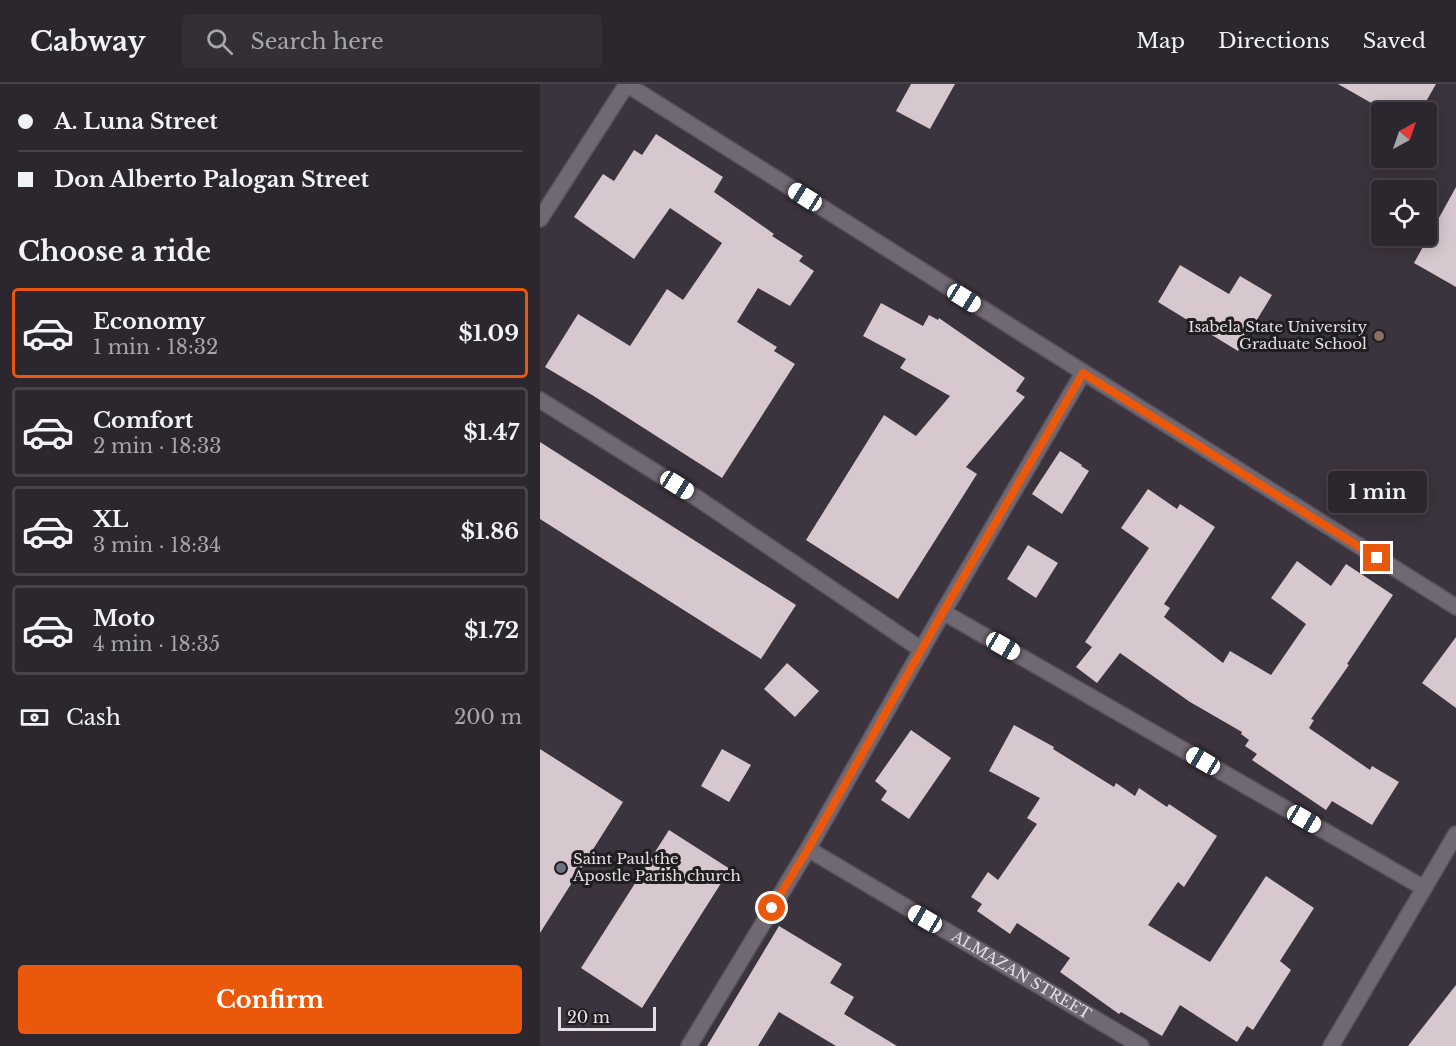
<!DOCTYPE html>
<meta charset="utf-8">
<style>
:root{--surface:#2c262e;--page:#342e36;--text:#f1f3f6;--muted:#a6a5aa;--line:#48434a;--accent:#ea580c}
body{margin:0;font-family:"Libre Baskerville",serif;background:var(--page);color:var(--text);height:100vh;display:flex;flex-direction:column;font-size:22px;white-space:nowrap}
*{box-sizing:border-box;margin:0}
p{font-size:20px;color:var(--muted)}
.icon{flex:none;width:33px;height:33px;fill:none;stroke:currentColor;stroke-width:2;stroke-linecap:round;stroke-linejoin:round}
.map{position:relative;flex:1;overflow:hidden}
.panel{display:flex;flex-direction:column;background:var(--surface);width:540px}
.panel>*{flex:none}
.hud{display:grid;align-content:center;height:132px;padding:0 18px;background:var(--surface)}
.needle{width:39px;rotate:40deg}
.controls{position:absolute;left:831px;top:18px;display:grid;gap:12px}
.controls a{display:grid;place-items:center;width:66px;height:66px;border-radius:6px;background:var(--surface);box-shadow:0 3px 15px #0003,0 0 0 2px var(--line);font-size:30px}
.scale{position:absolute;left:18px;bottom:15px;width:98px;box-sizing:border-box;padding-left:6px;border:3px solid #e4dfe6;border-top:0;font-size:16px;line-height:21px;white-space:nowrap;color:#e4dfe6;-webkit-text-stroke:4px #201d21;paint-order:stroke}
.end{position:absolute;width:27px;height:27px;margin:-14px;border:8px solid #ea580c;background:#fff;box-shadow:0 0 0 3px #fff}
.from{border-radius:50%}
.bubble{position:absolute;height:42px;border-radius:6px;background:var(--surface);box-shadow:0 3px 15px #0003,0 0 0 2px var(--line);font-size:20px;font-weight:700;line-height:42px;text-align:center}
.car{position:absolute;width:18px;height:36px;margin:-18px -9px;border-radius:8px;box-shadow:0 0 4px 2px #0007;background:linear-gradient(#fff 24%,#345 0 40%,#fff 0 76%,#345 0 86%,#fff 0)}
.hud b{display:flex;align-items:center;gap:21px;height:57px;font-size:22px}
.hud b+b{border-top:2px solid var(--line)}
.hud i{width:15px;height:15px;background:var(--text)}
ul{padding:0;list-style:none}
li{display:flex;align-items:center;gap:18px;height:90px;margin:0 12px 9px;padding:0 6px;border:3px solid var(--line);border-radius:6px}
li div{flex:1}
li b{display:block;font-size:22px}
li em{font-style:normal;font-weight:700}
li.selected{border-color:var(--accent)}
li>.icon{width:54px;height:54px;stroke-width:1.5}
h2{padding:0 18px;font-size:27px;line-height:72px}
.pay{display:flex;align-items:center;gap:15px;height:66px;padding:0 18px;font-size:22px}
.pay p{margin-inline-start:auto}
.cta{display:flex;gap:12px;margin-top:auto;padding:12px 18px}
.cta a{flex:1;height:69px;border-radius:6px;background:var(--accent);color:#fff;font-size:24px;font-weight:700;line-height:69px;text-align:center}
header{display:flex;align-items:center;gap:36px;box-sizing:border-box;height:84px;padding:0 30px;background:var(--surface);border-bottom:2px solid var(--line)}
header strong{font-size:28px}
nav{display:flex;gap:33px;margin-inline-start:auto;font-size:21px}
.search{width:420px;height:54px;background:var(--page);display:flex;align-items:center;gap:15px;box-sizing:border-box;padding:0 21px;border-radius:6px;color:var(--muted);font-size:22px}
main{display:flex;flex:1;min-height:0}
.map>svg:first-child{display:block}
</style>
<header>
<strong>Cabway</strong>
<div class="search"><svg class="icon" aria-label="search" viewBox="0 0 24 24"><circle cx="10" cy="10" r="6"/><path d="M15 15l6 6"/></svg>Search here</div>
<nav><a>Map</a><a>Directions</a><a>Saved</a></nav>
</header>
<main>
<section class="panel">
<div class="hud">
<b><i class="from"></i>A. Luna Street</b>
<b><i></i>Don Alberto Palogan Street</b>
</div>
<h2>Choose a ride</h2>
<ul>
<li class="selected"><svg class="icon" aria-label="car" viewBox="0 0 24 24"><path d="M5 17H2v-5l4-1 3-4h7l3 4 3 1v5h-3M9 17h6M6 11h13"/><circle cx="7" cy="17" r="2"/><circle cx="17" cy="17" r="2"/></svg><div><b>Economy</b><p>1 min · 18:32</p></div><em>$1.09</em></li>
<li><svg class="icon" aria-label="car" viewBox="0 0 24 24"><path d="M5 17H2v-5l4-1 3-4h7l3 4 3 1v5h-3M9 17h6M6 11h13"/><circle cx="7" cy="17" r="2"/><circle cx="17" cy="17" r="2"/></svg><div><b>Comfort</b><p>2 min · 18:33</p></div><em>$1.47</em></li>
<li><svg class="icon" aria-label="car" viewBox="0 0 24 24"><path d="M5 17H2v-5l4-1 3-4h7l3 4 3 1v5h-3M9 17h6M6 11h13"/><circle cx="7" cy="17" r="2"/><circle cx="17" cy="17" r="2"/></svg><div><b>XL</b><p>3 min · 18:34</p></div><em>$1.86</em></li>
<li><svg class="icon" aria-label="car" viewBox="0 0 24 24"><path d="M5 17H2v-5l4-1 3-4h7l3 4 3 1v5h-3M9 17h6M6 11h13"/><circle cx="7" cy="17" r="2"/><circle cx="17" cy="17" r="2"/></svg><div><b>Moto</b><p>4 min · 18:35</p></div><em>$1.72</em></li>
</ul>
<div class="pay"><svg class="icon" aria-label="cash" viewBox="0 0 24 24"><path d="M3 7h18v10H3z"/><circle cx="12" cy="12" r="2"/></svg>Cash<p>200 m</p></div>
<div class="cta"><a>Confirm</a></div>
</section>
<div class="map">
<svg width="916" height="962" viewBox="0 0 916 962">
<rect width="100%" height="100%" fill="#3b333d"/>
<path fill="#d7c7ce" d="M 371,0 L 415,0 L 390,45 L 356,27 Z
M 798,0 L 896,0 L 880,28 L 847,28 Z
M 116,50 L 183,93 L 174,108 L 234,150 L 232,152 L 263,172 L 259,177 L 274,187 L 250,222 L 218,204 L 197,238 L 237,263 L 234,267 L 255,280 L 182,394 L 52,311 L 5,283 L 38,230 L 90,262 L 127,205 L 143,216 L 182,159 L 130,124 L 94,175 L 34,133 L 63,90 L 74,97 L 94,66 L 102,71 Z
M 916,103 L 916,203 L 874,179 Z
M 640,181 L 689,210 L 700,192 L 732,211 L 698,267 L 618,218 Z
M 341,219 L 383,242 L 389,231 L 398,236 L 399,234 L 485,294 L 476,307 L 485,313 L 426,383 L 437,390 L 358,515 L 266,456 L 344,331 L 376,352 L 410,312 L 360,284 L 366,275 L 323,252 Z
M 0,358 L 256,521 L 221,575 L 0,435 Z
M 520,367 L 542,381 L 541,382 L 549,387 L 522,430 L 492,410 Z
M 608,405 L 637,425 L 640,420 L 675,443 L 624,520 L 630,524 L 624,533 L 683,579 L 690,567 L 731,591 L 766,540 L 731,514 L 757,477 L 791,502 L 806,480 L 853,511 L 807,580 L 809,581 L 771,635 L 774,636 L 769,644 L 830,686 L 832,682 L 859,698 L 832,741 L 792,717 L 786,726 L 712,676 L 717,670 L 705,662 L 709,656 L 701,650 L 702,648 L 650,618 L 580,569 L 557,599 L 536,583 L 552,563 L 545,558 L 609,464 L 581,444 Z
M 488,461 L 518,479 L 496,514 L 467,495 Z
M 916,553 L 916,624 L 882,599 Z
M 247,579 L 279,607 L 255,633 L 224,605 Z
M 474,641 L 514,663 L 513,665 L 574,703 L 576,699 L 595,712 L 599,704 L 627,723 L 629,720 L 677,752 L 644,803 L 638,798 L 608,841 L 670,878 L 726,792 L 774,824 L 740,877 L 751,886 L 713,946 L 707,942 L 697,958 L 640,921 L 622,952 L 581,928 L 579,930 L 520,888 L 530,874 L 477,839 L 470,850 L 437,827 L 442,820 L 431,813 L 448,788 L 458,796 L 497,740 L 487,734 L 500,714 L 449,687 Z
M 371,646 L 411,674 L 369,735 L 341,716 L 347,707 L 335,697 Z
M 0,665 L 83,718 L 0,849 Z
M 182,665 L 211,681 L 189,718 L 161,702 Z
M 129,746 L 190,785 L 102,924 L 41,884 Z
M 239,842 L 302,880 L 290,899 L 314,913 L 304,930 L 357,962 L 296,962 L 239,928 L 218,962 L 167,962 Z
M 916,901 L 916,962 L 868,962 Z"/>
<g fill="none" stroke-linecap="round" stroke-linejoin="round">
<g stroke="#58525a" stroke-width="18">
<g id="minor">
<path d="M 86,0 L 916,523"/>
<path d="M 0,135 L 87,0"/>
<path d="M 0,316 L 157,414 L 382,566"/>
<path d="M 403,528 L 884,804"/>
<path id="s1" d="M 268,765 L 601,962"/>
<path d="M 149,962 L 268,765 L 403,528 L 543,289"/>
<path d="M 791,962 L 916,750"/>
</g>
</g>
<use href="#minor" stroke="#706873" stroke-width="15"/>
</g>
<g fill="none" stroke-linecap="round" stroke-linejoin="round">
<path stroke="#ea580c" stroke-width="8" d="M 232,824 L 268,765 L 403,528 L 543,289 L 837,474"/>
</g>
<circle fill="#8d6e63" stroke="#201d21" stroke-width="2" cx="839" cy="252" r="6"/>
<circle fill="#6b7280" stroke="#201d21" stroke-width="2" cx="21" cy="784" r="6"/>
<g text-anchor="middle" stroke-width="6" stroke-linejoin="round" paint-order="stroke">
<g font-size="15" fill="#e4dfe6" stroke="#201d21" text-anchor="end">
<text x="827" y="248">Isabela State University<tspan x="827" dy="17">Graduate School</tspan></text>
<text x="33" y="780" text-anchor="start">Saint Paul the<tspan x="33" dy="17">Apostle Parish church</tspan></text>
</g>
<g font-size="15" fill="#e4dfe6" stroke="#201d21">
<text dy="5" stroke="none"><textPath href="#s1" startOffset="248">ALMAZAN STREET</textPath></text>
</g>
</g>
</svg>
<div class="controls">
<a><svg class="needle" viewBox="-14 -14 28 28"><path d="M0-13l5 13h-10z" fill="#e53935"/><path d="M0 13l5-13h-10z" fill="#a6a5aa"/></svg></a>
<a><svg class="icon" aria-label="locate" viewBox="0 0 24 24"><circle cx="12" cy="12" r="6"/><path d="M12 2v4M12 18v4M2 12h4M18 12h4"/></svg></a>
</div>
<div class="scale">20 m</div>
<i class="end from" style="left:232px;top:824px"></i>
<i class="end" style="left:837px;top:474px"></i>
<div class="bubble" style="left:788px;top:387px;width:99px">1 min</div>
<i class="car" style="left:265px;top:113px;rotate:302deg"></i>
<i class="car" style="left:424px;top:214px;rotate:122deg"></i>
<i class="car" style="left:137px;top:401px;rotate:122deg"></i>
<i class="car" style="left:463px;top:562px;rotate:120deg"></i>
<i class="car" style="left:663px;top:677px;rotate:300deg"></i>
<i class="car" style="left:764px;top:735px;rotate:120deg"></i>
<i class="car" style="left:385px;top:835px;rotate:300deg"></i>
</div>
</main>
